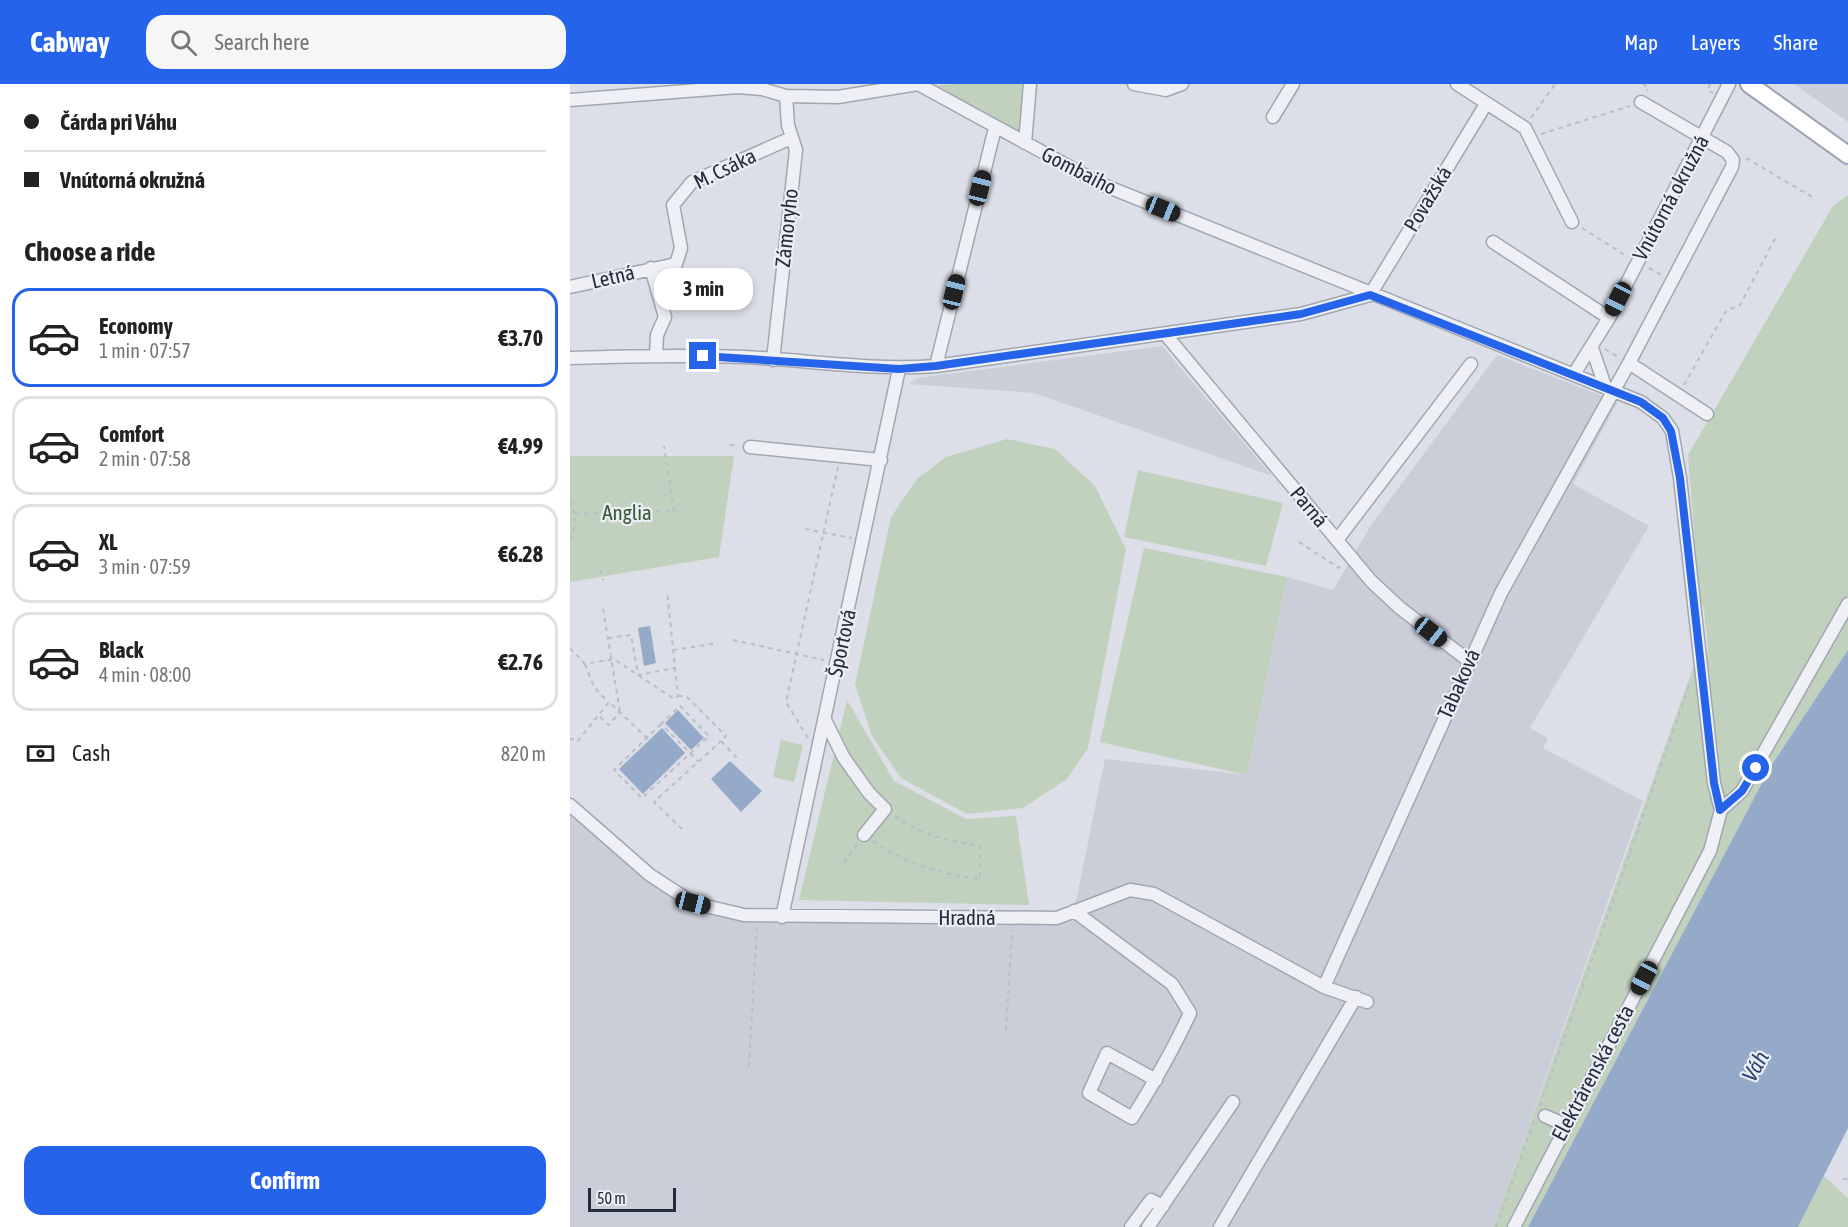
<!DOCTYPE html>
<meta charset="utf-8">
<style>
:root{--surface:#fff;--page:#f6f6f6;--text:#222;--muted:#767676;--line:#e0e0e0;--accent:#2563eb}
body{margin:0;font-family:"Asap Condensed",sans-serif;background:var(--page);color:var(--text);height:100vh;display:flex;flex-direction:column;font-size:22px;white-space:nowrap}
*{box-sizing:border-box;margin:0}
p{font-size:20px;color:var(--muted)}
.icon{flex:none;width:33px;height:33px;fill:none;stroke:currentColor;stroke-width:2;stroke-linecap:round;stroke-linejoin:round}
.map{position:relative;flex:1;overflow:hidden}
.details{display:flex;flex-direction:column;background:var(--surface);width:570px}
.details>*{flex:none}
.top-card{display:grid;align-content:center;height:132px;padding:0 24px;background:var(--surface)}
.scale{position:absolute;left:18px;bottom:15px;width:88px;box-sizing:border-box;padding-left:6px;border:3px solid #252c3d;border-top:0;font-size:16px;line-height:21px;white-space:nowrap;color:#252c3d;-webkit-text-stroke:4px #ebeef5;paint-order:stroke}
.end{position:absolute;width:27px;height:27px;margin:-14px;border:8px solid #2563eb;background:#fff;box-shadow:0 0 0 3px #fff}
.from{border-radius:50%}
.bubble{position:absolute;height:42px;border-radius:18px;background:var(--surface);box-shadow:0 3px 9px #0003;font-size:20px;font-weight:700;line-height:42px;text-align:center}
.car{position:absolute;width:18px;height:36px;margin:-18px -9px;border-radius:8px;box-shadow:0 0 4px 2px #0007;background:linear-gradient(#222 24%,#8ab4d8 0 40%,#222 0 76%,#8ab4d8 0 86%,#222 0)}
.top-card b{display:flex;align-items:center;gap:21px;height:57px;font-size:22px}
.top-card b+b{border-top:2px solid var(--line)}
.top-card i{width:15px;height:15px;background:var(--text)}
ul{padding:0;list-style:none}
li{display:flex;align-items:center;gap:18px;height:99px;margin:0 12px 9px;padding:0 12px;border:3px solid var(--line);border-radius:18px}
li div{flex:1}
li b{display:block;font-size:22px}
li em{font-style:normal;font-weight:700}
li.active{border-color:var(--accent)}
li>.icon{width:54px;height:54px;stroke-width:1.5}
h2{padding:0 24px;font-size:27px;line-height:72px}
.pay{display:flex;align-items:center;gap:15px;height:66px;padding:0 24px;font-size:22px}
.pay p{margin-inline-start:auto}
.button{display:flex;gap:12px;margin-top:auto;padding:12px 24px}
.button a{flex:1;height:69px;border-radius:18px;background:var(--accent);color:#fff;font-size:24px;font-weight:700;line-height:69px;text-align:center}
header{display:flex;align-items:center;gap:36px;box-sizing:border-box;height:84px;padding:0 30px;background:var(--accent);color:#fff}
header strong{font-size:28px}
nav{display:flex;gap:33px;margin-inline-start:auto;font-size:21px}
.search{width:420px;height:54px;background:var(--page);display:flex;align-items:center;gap:15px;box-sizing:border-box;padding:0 21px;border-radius:18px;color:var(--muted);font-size:22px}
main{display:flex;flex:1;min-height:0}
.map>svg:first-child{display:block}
</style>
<header>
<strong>Cabway</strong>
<div class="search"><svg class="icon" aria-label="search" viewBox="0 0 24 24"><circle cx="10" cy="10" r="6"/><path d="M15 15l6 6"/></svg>Search here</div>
<nav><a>Map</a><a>Layers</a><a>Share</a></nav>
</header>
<main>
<section class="details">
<div class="top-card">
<b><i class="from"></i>Čárda pri Váhu</b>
<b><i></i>Vnútorná okružná</b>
</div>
<h2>Choose a ride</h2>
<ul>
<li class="active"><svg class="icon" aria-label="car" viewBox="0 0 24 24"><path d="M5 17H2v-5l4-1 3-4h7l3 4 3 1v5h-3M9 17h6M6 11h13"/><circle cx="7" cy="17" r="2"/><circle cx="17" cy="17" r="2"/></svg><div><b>Economy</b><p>1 min · 07:57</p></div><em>€3.70</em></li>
<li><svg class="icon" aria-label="car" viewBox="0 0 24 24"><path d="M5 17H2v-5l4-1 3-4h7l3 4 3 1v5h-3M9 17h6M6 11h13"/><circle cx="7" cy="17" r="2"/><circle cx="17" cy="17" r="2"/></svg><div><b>Comfort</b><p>2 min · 07:58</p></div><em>€4.99</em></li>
<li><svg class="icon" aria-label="car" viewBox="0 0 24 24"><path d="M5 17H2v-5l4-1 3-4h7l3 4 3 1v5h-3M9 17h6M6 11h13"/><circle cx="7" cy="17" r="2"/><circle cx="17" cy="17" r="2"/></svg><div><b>XL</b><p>3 min · 07:59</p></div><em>€6.28</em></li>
<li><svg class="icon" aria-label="car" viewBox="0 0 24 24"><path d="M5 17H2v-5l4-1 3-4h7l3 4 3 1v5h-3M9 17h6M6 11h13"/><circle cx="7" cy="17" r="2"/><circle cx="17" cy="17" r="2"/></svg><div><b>Black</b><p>4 min · 08:00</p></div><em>€2.76</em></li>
</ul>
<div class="pay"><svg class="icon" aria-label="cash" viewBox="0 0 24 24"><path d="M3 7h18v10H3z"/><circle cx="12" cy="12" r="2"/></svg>Cash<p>820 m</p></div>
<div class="button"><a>Confirm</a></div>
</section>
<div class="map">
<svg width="1278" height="1143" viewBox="0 0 1278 1143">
<rect width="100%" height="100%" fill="#dcdfe7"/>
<path fill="#caced9" d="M 1224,0 L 1278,0 L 1278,38 Z
M 592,262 L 702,392 L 464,309 L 340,300 L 347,294 Z
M 927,271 L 1048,318 L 1003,400 L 1079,442 L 960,644 L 978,654 L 973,664 L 1073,717 L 923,1143 L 0,1143 L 0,721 L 122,819 L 174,831 L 487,834 L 504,827 L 535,675 L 677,691 L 717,493 L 763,506 L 801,441 Z"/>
<path fill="#c0d1bd" d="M 385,0 L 454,0 L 450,51 L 358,2 Z
M 1278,111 L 1278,566 L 1201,682 L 958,1143 L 923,1143 L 1123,584 L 1137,582 L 1138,561 L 1134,526 L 1129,510 L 1118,371 L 1263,122 Z
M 437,355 L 485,365 L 525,402 L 556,465 L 518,664 L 497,695 L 453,724 L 397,730 L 331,694 L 302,652 L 285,601 L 321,433 L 347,395 L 376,373 Z
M 0,372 L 164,372 L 149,473 L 0,498 Z
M 568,386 L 713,419 L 696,482 L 554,453 Z
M 574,464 L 717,493 L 677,691 L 530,658 Z
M 277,616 L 324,697 L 396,735 L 446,732 L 459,821 L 229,816 Z
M 211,656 L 233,661 L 224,698 L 203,693 Z
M 1254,1092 L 1278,1114 L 1278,1143 L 1228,1143 Z"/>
<path fill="#95a9c9" d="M 80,542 L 86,579 L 74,582 L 68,544 Z
M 1278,566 L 1278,1044 L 1228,1143 L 958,1143 L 1201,682 Z
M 108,626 L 134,654 L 121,666 L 95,639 Z
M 92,644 L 115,669 L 73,710 L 49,685 Z
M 160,677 L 192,707 L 171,728 L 141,695 Z"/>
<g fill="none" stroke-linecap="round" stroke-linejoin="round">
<g stroke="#a1a6b1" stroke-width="15">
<path id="minor" d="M 564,0 L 596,6 L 612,0
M 887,0 L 955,44 L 1002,138
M 0,16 L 168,3 L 192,5 L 216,12 L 268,13 L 348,0 L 531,100 L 1071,318 L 1093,334 L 1102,347 L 1110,394 L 1144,699 L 1151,726 L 1140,767 L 944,1143
M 703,33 L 723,0
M 455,59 L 460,0
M 923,158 L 1039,234
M 81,184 L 95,233 L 87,251 L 86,271
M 0,203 L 106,180 L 111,164 L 103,121 L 122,98 L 221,54
M 800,211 L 916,20
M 596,251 L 801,497 L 830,524 L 899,577
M 1022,264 L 1035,302
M 0,274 C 58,272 116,271 174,273 C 238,276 302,287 366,282 L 731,230 L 800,211
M 203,276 L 226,66 L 218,41 L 216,12
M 1059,279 L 1137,330
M 366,282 L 425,44
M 1004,290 L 1039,234 L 1159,0
M 180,363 L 311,376
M 767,456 L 901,280
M 255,636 L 274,674 L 299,709 L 315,725 L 294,751
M 0,721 L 80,791 L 123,819 L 174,831 L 487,834 L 560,806 L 584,810 L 754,903 L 797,918
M 1151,726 L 1172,707 L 1278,520
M 504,827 L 602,900 L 620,929 C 603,966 584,999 562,1034 L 519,1009 L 537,969 L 586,996
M 212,833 L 329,285
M 754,903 L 931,509 L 1059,279 L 1162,83 L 1163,76 L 1157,68 L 1071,18
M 975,1032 L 996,1041
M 561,1143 L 581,1116 L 593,1122
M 578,1143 L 663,1018
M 650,1143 L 786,913"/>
</g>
<g stroke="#9ba2b3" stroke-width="20">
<path id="major" d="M 1179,0 L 1278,71"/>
</g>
<path stroke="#babdc5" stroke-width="2" stroke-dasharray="4.5 4.5" stroke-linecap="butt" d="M 1073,0 L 1079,4 L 1077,7
M 1140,0 L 1138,7 L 1143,9
M 961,34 L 985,0
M 971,50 L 1060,22
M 1176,74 L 1242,113
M 1012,144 L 1058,173
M 1079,184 L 1092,191
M 1035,265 L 1048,273
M 1114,301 L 1156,227 L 1170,221 L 1206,153
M 160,361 L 169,362
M 0,417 L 6,437 L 0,458
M 5,430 L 104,427 L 94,362
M 235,445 L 282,454
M 729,458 L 769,484 L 772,481
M 30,486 L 33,496
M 33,525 L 50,628
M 38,554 L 61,551 L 68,591 L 105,584
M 163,556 L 254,576
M 0,564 L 15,580 L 44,575 L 104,615 L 108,612 L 97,507
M 103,566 L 148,559
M 15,580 L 24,603 L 38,618
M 108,612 L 116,612 L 156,652 L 151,657 L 168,675
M 30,633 L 39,641 L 50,628
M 91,640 L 44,686 L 72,714 L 139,652 L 110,622 L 91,640 L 128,677
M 0,654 L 7,658 L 39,618 L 77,654
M 238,654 L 216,618 L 268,383
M 112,745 L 84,718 L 151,657
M 303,757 C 337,780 370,790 410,795 L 410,762 C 380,757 350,751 325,732
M 274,779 L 288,759
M 436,946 L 442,846
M 179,982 L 187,841
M 970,1022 L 1121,597
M 1273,1095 L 1278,1095
M 926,1143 L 965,1035"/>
<use href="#minor" stroke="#eff0f5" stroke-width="12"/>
<use href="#major" stroke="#fff" stroke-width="16"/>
</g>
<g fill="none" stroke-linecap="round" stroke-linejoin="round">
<path stroke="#2563eb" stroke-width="8" d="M 133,272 L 329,285 L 366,282 L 731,230 L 800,211 L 1071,318 L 1093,334 L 1101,347 L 1110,394 L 1144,699 L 1150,726 L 1172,707 L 1186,684"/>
</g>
<g text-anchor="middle" stroke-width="4.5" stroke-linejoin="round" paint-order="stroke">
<g font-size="21" fill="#252c3d" stroke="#ebeef5">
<text transform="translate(155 85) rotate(-26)" y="7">M. Csáka</text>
<text transform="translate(509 87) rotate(27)" y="7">Gombaiho</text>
<text transform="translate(1101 114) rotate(-62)" y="7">Vnútorná okružná</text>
<text transform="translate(858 115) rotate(-59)" y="7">Považská</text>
<text transform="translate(217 144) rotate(-84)" y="7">Zámoryho</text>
<text transform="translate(43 193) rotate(-13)" y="7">Letná</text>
<text transform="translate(739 423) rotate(50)" y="7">Parná</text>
<text transform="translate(272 559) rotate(-78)" y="7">Športová</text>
<text transform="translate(889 600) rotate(-66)" y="7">Tabaková</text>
<text x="397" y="841">Hradná</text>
<text transform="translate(1023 989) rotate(-62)" y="7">Elektrárenská cesta</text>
</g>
<g font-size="21" fill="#365a32" stroke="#ebeef5">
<text x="57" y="436">Anglia</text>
</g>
<g font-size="22" font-style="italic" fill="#2e4672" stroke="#ebeef5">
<text transform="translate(1185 982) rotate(-60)" y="8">Váh</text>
</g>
</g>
</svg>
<div class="scale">50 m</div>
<i class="end from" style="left:1186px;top:684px"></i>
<i class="end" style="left:133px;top:272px"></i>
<div class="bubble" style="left:84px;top:184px;width:99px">3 min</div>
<i class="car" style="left:410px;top:104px;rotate:14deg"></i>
<i class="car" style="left:593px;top:125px;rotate:112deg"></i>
<i class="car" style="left:384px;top:208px;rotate:14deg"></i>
<i class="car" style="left:1048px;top:215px;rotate:207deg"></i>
<i class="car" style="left:861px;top:548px;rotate:128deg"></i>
<i class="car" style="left:123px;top:819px;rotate:104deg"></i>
<i class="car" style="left:1074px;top:894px;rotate:208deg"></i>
</div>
</main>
